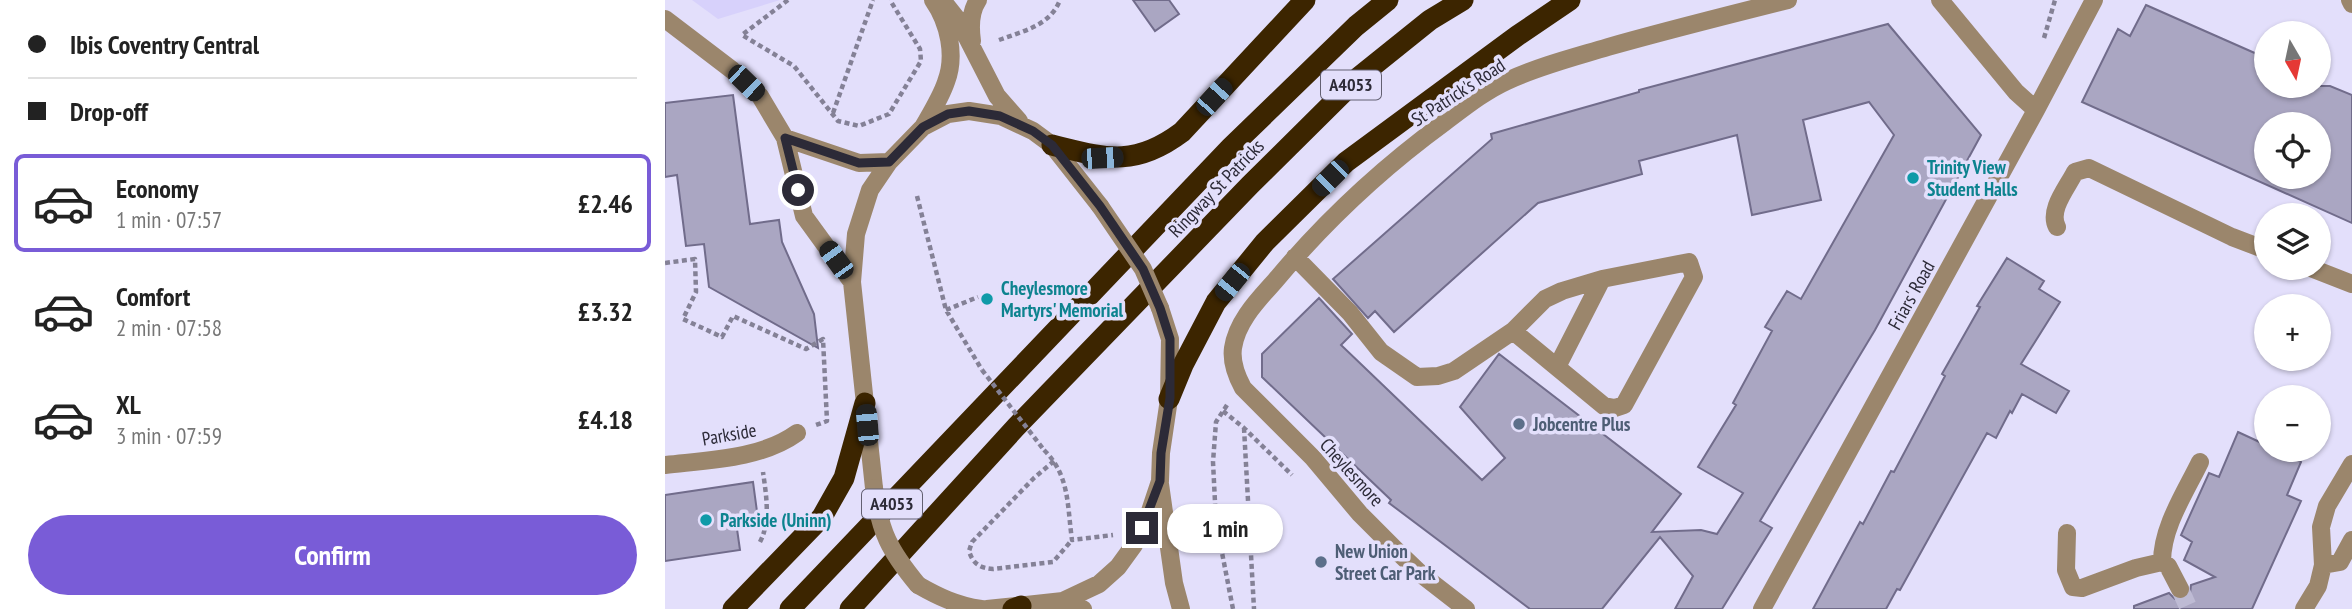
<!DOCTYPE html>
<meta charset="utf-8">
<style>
:root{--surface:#fff;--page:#f2f2f2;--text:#222;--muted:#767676;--line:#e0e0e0;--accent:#795cd7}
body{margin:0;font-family:"PT Sans Narrow",sans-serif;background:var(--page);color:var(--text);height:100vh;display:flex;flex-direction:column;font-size:26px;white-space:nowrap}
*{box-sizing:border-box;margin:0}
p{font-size:23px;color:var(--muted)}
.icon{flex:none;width:38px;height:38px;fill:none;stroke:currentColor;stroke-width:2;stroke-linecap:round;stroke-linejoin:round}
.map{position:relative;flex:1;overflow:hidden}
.panel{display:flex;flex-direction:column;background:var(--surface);width:665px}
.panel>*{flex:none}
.banner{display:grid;align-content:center;height:154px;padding:0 28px;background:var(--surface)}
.needle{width:46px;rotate:171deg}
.controls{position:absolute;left:1589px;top:21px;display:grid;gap:14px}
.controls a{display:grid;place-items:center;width:77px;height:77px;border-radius:50%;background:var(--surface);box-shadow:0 2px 5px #0004;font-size:35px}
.end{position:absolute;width:32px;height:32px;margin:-16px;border:9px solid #2c2a37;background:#fff;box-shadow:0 0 0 4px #fff}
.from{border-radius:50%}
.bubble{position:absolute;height:49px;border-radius:24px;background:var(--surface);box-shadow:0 2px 5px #0004;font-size:23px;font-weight:600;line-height:49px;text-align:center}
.car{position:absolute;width:21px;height:42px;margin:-21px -10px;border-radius:9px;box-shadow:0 0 5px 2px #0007;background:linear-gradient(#222 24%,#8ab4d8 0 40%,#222 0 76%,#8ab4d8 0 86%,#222 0)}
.banner b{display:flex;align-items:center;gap:24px;height:66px;font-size:26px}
.banner b+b{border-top:2px solid var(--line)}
.banner i{width:18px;height:18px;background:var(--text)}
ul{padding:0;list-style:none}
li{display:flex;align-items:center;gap:21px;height:98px;margin:0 14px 10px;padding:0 14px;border:4px solid transparent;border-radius:10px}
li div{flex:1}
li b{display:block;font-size:26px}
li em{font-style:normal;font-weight:600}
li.selected{border-color:var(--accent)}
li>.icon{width:63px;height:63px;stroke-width:1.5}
.button{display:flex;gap:14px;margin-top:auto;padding:14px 28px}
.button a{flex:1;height:80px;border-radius:42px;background:var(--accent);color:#fff;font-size:28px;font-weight:600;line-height:80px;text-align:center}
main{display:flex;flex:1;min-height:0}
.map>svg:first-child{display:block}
</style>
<main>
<section class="panel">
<div class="banner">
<b><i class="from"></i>Ibis Coventry Central</b>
<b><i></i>Drop-off</b>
</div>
<ul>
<li class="selected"><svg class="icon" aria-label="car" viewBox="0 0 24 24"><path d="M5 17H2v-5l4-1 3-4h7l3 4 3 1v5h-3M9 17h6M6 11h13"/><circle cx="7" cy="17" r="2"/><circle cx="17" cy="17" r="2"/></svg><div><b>Economy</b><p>1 min · 07:57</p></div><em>£2.46</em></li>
<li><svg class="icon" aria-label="car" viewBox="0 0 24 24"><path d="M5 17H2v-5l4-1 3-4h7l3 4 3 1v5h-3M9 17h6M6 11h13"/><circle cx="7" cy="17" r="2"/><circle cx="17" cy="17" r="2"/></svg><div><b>Comfort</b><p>2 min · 07:58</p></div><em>£3.32</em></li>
<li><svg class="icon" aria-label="car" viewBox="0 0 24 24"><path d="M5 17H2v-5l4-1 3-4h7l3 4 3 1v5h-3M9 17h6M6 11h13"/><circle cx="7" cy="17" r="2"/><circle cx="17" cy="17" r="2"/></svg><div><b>XL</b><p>3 min · 07:59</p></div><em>£4.18</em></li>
</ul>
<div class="button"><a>Confirm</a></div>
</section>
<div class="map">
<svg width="1687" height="609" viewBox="0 0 1687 609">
<rect width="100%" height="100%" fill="#e3dffb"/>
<path fill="#d7d1fb" d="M 27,0 L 115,0 L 53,19 Z"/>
<path fill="#aaa6c2" stroke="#716c8b" stroke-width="2" fill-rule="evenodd" d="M 468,0 L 504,0 L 514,14 L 490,31 Z
M 1481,5 L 1601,58 L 1601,86 L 1665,86 L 1687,95 L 1687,223 L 1417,102 L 1453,29 L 1465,36 ZM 1601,124 L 1654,124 L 1654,177 L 1601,177 Z
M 1223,24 L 1316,135 L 1210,330 L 1095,521 L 1107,528 L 1057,609 L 1010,609 L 1028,576 L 995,537 L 937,609 L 865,609 L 724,503 L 726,500 L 597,377 L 597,354 L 654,298 L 687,334 L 676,345 L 817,480 L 840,458 L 795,407 L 834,354 L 1016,494 L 987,532 L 1036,530 L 1052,534 L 1078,493 L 1033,467 L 1071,405 L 1068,403 L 1107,331 L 1100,327 L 1122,291 L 1136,299 L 1229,135 L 1204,102 L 1138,120 L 1156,200 L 1087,215 L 1072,135 L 974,161 L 977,174 L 873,203 L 729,332 L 710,311 L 703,318 L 668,279 L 827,139 L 826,134 L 974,92 L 974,90 Z
M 68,95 L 85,224 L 114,220 L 117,242 L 149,314 L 153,348 L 44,287 L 39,244 L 21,246 L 12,175 L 0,177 L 0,103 Z
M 1342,258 L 1379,281 L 1374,289 L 1395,302 L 1356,364 L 1404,391 L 1391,413 L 1357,394 L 1347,413 L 1345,411 L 1331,438 L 1322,433 L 1235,590 L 1232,589 L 1221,609 L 1148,609 L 1195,522 L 1198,524 L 1226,471 L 1229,472 L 1280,376 L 1277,374 L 1315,307 L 1312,306 Z
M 1573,432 L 1601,445 L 1601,450 L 1611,450 L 1636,462 L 1622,495 L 1636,501 L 1587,609 L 1469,609 L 1469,606 L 1504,593 L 1510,599 L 1520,599 L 1525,594 L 1526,585 L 1550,577 L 1519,560 L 1527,542 L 1516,535 L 1544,473 L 1554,477 Z
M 88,482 L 93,519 L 71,522 L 75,550 L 0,561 L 0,495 Z"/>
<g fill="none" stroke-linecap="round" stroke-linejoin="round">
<path stroke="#bebbd4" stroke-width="18" stroke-dasharray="18 9" stroke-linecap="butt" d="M 1515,589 L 1524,609"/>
<path stroke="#848196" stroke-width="4.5" stroke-dasharray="5 3.5" stroke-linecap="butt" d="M 123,0 L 77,35 L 129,66 L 173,121 L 194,126 L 224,114 L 256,61 L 255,49 L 225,0
M 1379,38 L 1390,0
M 334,40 C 358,31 385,26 395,0
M 168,113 L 208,0
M 252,196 L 281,310 L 317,370
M 0,263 L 30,259 L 31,292 L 18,319 L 57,337 L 68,316 L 141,349 L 158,339 L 162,421 L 151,425
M 281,310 L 313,297
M 562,405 L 551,422 L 548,462 L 551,522 L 568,609
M 558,411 L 579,428 L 627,475
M 579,428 L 589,609
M 379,450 C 405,476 402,505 407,540 L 448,535
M 389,461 L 369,478 L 307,542 L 304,551 C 308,564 315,568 328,569 L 388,562 L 407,540
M 522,525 L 551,522
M 95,542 C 106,521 101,494 98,472"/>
<path stroke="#9b866c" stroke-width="18" d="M 277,0 L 293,20 L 332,96 L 354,121
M 1275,0 L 1351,92 L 1371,110
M 1685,0 L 1687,4
M 0,19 L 67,70 L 95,96 L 120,138 L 139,216 L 187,282
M 307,41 C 305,27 305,12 313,0
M 258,127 C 266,113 276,97 281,82 C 291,56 284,23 268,0
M 120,138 L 194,163 L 224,162
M 1392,227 C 1383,210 1402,188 1410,172 L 1424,168 L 1567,237 L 1601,250
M 630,257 L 685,313 L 716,352 L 752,377 L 773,376 L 789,371 L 848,331 L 880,299 L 897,291 L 937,279 L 1024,262 L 1029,277 L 959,405 L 950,408 L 939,406 L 848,331
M 1646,268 L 1687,284
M 892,367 L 937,279
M 0,465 C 44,460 96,459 132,433
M 495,484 L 509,583 L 516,609
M 209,488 L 187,282 L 191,234 L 205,190 L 224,162 L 258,127 L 283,114 L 304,111 L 336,116 L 368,131 L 387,145 L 435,206
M 1402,533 L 1401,570 L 1408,587 L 1417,588 L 1471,568 L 1497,562 L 1503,566 L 1515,589
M 1497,562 C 1497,527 1520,493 1535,462
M 1658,565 L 1675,562 L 1687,540
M 253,585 C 274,597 291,605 316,609
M 398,601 L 434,584 L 453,567 L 469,545 L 485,511 L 495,481 L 496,453 L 504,399 L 505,339 L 495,308
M 322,609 L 398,601 L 418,609
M 801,609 L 757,575 L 735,554 L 695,514 L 648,458 L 578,388 C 571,375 566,362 568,348 C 572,321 593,300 610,281 C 660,221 717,168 780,122 C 800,107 820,91 842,81 C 874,66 910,57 943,47 C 1003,30 1063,15 1123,0
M 1097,609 L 1371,110 L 1429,0
M 1639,609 L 1653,586 L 1658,565 L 1656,527 L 1662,506 L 1687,464"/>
<path stroke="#3c2500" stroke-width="21" d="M 387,145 C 440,158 469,168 517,132 L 640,0
M 504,399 L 518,365 L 551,302 L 600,242 L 681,162 L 852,36 L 905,0
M 68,609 L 157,517 L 179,478 L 200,403
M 125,609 L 566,147 L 691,26 L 723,0
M 185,609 L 351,427 L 585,185 L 694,77 L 765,20 L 798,0
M 348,609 L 356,606"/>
<path stroke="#848196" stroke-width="4.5" stroke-dasharray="5 3.5" stroke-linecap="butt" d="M 317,370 L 379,450"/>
<path stroke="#9b866c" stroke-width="18" d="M 435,206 L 478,269 L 495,308
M 209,488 C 215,532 224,550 253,585"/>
</g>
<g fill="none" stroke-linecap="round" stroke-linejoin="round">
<path stroke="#2c2a37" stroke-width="9" d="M 133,190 L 120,138 L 194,163 L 224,162 L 258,127 L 283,114 L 304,111 L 335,116 L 368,131 L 387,145 L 435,206 L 478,269 L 495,308 L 505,339 L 505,398 L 496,453 L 495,481 L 477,528"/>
</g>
<g fill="#0f9aa8" stroke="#e3dffb" stroke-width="2.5">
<circle cx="1248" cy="178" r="7"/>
<circle cx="322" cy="299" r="7"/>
<circle cx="41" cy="520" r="7"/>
</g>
<g fill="#5c6f8a" stroke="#e3dffb" stroke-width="2.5">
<circle cx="854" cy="424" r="7"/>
<circle cx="656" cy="562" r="7"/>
</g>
<g text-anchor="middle" stroke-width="7" stroke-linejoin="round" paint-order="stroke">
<g fill="#e3dffb" stroke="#636072" stroke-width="2">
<rect x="656" y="70.5" width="60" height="29" rx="5"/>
<rect x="197" y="489.5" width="60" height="29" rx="5"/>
</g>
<g font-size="18" font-weight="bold" fill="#2c2a37">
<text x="686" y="91">A4053</text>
<text x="227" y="510">A4053</text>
</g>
<g font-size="19" fill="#2c2a37" stroke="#e3dffb">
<text transform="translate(793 92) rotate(-33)" y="7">St Patrick's Road</text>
<text transform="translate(551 188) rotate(-46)" y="7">Ringway St Patricks</text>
<text transform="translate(1246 295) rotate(-61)" y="7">Friars' Road</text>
<text transform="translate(64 434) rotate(-10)" y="7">Parkside</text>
<text transform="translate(687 472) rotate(48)" y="7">Cheylesmore</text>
</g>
<g font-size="19" font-weight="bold" fill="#0d838f" stroke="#e3dffb" text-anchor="start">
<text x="1262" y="174">Trinity View<tspan x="1262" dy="22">Student Halls</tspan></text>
<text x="336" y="295">Cheylesmore<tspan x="336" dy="22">Martyrs' Memorial</tspan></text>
<text x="55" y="527">Parkside (Uninn)</text>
</g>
<g font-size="19" font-weight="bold" fill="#4e5e75" stroke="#e3dffb" text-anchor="start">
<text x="868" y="431">Jobcentre Plus</text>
<text x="670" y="558">New Union<tspan x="670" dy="22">Street Car Park</tspan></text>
</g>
</g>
</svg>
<div class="controls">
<a><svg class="needle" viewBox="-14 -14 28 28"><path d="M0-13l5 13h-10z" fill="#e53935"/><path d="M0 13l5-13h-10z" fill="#767676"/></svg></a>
<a><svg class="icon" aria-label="locate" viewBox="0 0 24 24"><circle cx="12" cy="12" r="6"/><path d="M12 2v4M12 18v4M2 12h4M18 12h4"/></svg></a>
<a><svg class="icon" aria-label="layers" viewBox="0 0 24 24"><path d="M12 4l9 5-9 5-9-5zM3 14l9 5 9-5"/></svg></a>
<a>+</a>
<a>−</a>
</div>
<i class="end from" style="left:133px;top:190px"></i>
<i class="end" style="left:477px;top:528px"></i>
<div class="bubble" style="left:502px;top:504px;width:116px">1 min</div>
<i class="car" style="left:81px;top:83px;rotate:134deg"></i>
<i class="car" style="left:549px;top:97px;rotate:42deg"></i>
<i class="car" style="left:437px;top:158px;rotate:87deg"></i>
<i class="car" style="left:665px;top:178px;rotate:225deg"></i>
<i class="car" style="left:171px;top:260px;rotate:324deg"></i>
<i class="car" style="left:567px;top:282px;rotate:219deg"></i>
<i class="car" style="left:202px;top:425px;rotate:355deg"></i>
</div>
</main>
